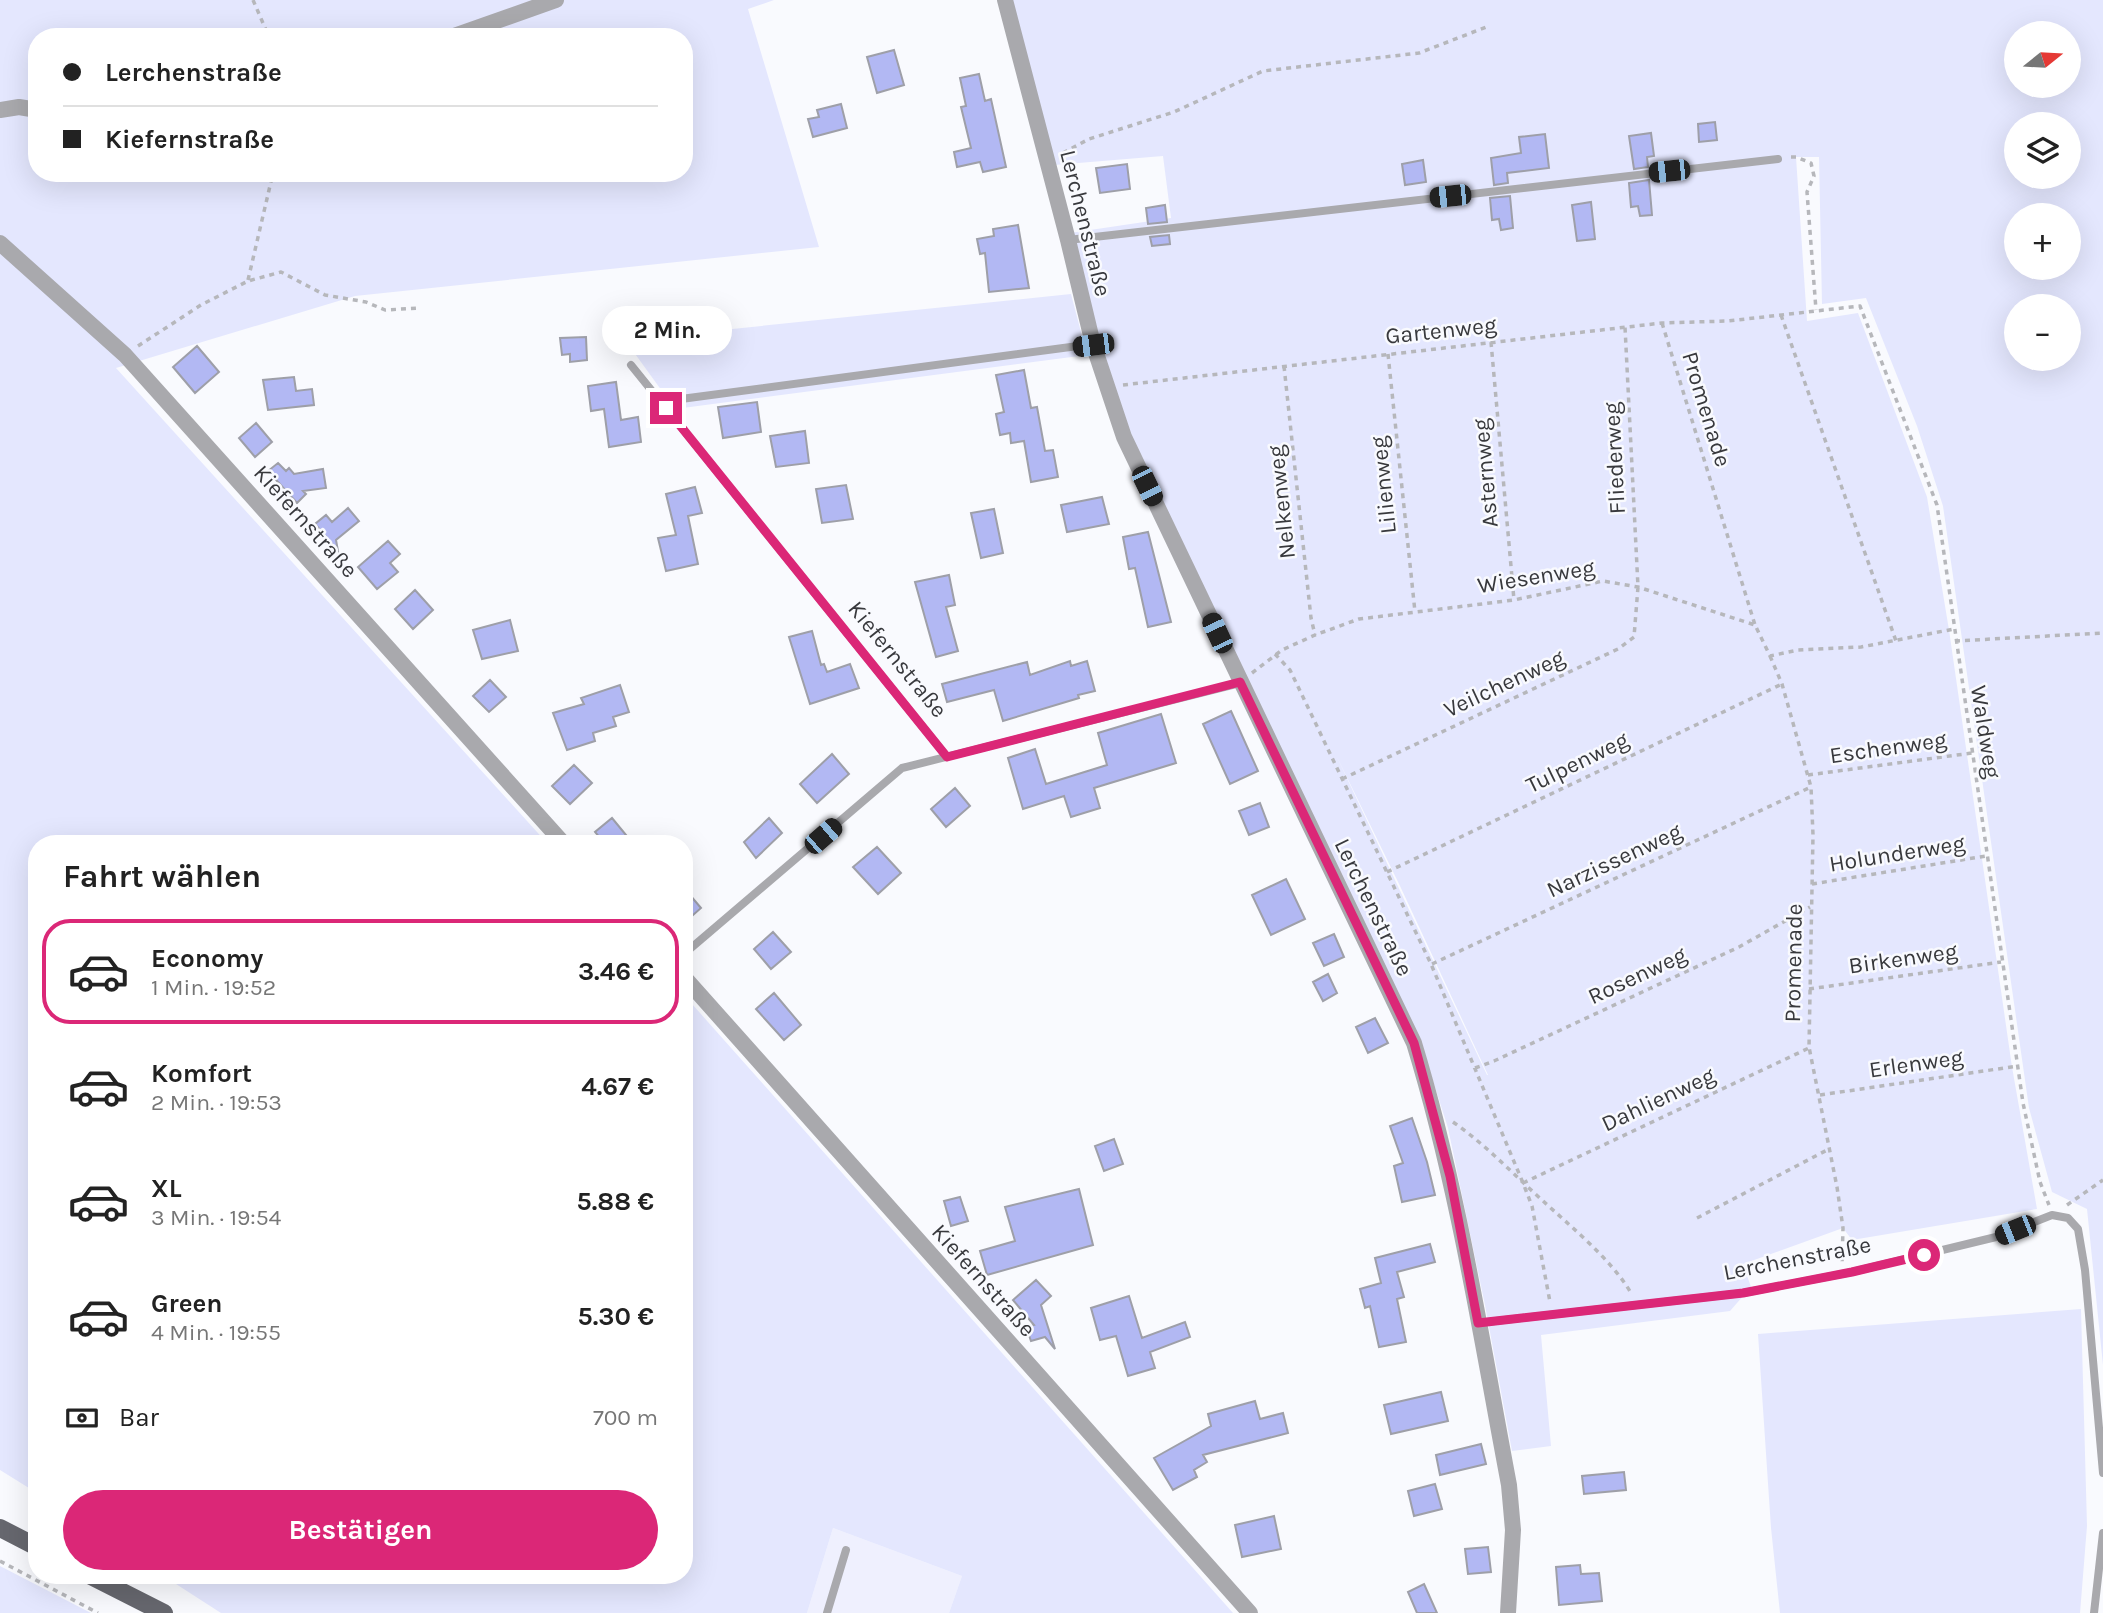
<!DOCTYPE html>
<html lang="de">
<meta charset="utf-8">
<style>
:root{--surface:#fff;--page:#f2f2f2;--text:#222;--muted:#767676;--line:#e0e0e0;--accent:#db2777}
body{margin:0;font-family:Karla,sans-serif;background:var(--page);color:var(--text);height:100vh;display:flex;flex-direction:column;font-size:26px;white-space:nowrap}
*{box-sizing:border-box;margin:0}
p{font-size:23px;color:var(--muted)}
.icon{flex:none;width:38px;height:38px;fill:none;stroke:currentColor;stroke-width:2;stroke-linecap:round;stroke-linejoin:round}
.map{position:relative;flex:1;overflow:hidden}
.panel{position:absolute;left:28px;top:835px;width:665px;height:749px;display:flex;flex-direction:column;background:var(--surface);border-radius:28px;box-shadow:0 7px 28px #0002}
.panel>*{flex:none}
.banner{position:absolute;left:28px;top:28px;width:665px;height:154px;border-radius:28px;box-shadow:0 7px 28px #0002;display:grid;align-content:center;height:154px;padding:0 35px;background:var(--surface)}
.needle{width:46px;rotate:72deg}
.fabs{position:absolute;left:2004px;top:21px;display:grid;gap:14px}
.fabs a{display:grid;place-items:center;width:77px;height:77px;border-radius:50%;background:var(--surface);box-shadow:0 7px 28px #0002;font-size:35px}
.end{position:absolute;width:32px;height:32px;margin:-16px;border:9px solid #db2777;background:#fff;box-shadow:0 0 0 4px #fff}
.from{border-radius:50%}
.bubble{position:absolute;height:49px;border-radius:24px;background:var(--surface);box-shadow:0 7px 28px #0002;font-size:23px;font-weight:700;line-height:49px;text-align:center}
.car{position:absolute;width:21px;height:42px;margin:-21px -10px;border-radius:9px;box-shadow:0 0 5px 2px #0007;background:linear-gradient(#222 24%,#8ab4d8 0 40%,#222 0 76%,#8ab4d8 0 86%,#222 0)}
.banner b{display:flex;align-items:center;gap:24px;height:66px;font-size:26px}
.banner b+b{border-top:2px solid var(--line)}
.banner i{width:18px;height:18px;background:var(--text)}
ul{padding:0;list-style:none}
li{display:flex;align-items:center;gap:21px;height:105px;margin:0 14px 10px;padding:0 21px;border:4px solid transparent;border-radius:28px}
li div{flex:1}
li b{display:block;font-size:26px}
li em{font-style:normal;font-weight:700}
li.selected{border-color:var(--accent)}
li>.icon{width:63px;height:63px;stroke-width:1.5}
h2{padding:0 35px;font-size:32px;line-height:84px}
.pay{display:flex;align-items:center;gap:18px;height:77px;padding:0 35px;font-size:26px}
.pay p{margin-inline-start:auto}
.cta{display:flex;gap:14px;margin-top:auto;padding:14px 35px}
.cta a{flex:1;height:80px;border-radius:42px;background:var(--accent);color:#fff;font-size:28px;font-weight:700;line-height:80px;text-align:center}
.map>svg:first-child{display:block}
</style>
<div class="map">
<svg width="2103" height="1613" viewBox="0 0 2103 1613">
<rect width="100%" height="100%" fill="#f9fafe"/>
<path fill="#eff0fe" d="M 833,1528 L 962,1576 L 949,1613 L 807,1613 Z"/>
<path fill="#e4e7fe" fill-rule="evenodd" d="M 0,0 L 774,0 L 748,9 L 819,247 L 355,296 L 116,368 L 547,843 L 37,844 L 37,1493 L 0,1470 ZM 37,37 L 684,37 L 684,173 L 37,173 Z
M 1012,0 L 2103,0 L 2103,1365 L 2087,1209 L 2052,1192 L 2029,1108 L 1943,506 L 1917,426 L 1866,298 L 1822,304 L 1819,157 L 1796,157 L 1807,321 L 1858,313 L 1927,497 L 1949,630 L 2012,1067 L 2037,1209 L 1852,1240 L 1843,1228 L 1743,1264 L 1751,1287 L 1730,1311 L 1541,1335 L 1551,1446 L 1512,1451 L 1485,1305 L 1448,1128 L 1421,1043 L 1132,438 L 1108,379 L 1070,233 L 1171,218 L 1163,156 L 1054,165 ZM 2016,33 L 2068,33 L 2068,86 L 2016,86 ZM 2016,124 L 2068,124 L 2068,177 L 2016,177 ZM 2016,215 L 2068,215 L 2068,268 L 2016,268 ZM 2016,306 L 2068,306 L 2068,359 L 2016,359 ZM 1336,755 L 1400,886 L 1488,1075 L 1487,1075 Z
M 1071,294 L 1087,355 L 675,409 L 625,340 Z
M 684,995 L 1233,1613 L 949,1613 L 962,1576 L 833,1528 L 807,1613 L 221,1613 L 162,1575 L 684,1575 Z
M 2081,1309 L 2087,1526 L 2080,1613 L 1780,1613 L 1771,1528 L 1758,1334 Z
M 0,1566 L 91,1613 L 0,1613 Z"/>
<path fill="#b2b8f3" stroke="#9e9fa8" stroke-width="2" d="M 894,50 L 904,85 L 877,93 L 867,57 Z
M 979,74 L 985,101 L 991,99 L 1006,167 L 983,172 L 980,162 L 957,167 L 954,152 L 971,148 L 961,107 L 966,106 L 960,78 Z
M 841,104 L 847,128 L 813,137 L 808,119 L 819,117 L 817,110 Z
M 1715,122 L 1717,140 L 1699,142 L 1698,124 Z
M 1651,133 L 1654,156 L 1647,157 L 1648,167 L 1634,169 L 1629,136 Z
M 1545,134 L 1549,168 L 1507,173 L 1508,183 L 1494,185 L 1491,158 L 1521,153 L 1519,137 Z
M 1423,160 L 1426,182 L 1405,185 L 1402,164 Z
M 1127,164 L 1130,189 L 1100,193 L 1096,168 Z
M 1649,180 L 1652,215 L 1640,216 L 1638,206 L 1631,207 L 1629,183 Z
M 1510,196 L 1513,228 L 1501,230 L 1499,219 L 1492,220 L 1490,198 Z
M 1591,202 L 1595,239 L 1577,241 L 1572,205 Z
M 1165,205 L 1167,222 L 1148,224 L 1146,208 Z
M 1018,225 L 1029,288 L 989,292 L 985,253 L 980,254 L 977,239 L 994,236 L 993,229 Z
M 1169,235 L 1170,244 L 1152,246 L 1150,237 Z
M 586,337 L 587,360 L 570,362 L 570,354 L 562,355 L 560,338 Z
M 197,346 L 219,372 L 195,393 L 173,367 Z
M 1024,370 L 1031,408 L 1037,407 L 1045,451 L 1053,450 L 1058,477 L 1031,482 L 1024,441 L 1011,443 L 1010,433 L 1000,435 L 996,414 L 1004,412 L 996,375 Z
M 294,377 L 296,391 L 312,389 L 314,405 L 268,410 L 263,380 Z
M 616,382 L 621,420 L 638,417 L 641,442 L 609,447 L 604,409 L 591,411 L 588,386 Z
M 757,402 L 761,432 L 723,438 L 718,407 Z
M 256,423 L 272,442 L 255,457 L 239,438 Z
M 805,431 L 809,463 L 776,467 L 770,436 Z
M 278,463 L 286,471 L 289,468 L 294,474 L 323,469 L 326,488 L 303,491 L 306,494 L 297,503 L 268,471 Z
M 846,485 L 853,519 L 822,523 L 816,489 Z
M 695,487 L 702,513 L 688,516 L 698,564 L 666,571 L 658,538 L 676,535 L 666,494 Z
M 1102,497 L 1109,524 L 1067,532 L 1061,505 Z
M 348,508 L 359,521 L 336,540 L 338,551 L 315,524 L 326,515 L 332,522 Z
M 994,509 L 1003,553 L 981,558 L 971,513 Z
M 1148,532 L 1171,622 L 1148,627 L 1135,568 L 1129,569 L 1123,537 Z
M 388,541 L 400,554 L 390,563 L 398,572 L 377,589 L 358,567 Z
M 949,575 L 955,605 L 946,607 L 958,651 L 936,657 L 915,582 Z
M 415,590 L 433,610 L 413,629 L 395,609 Z
M 510,620 L 518,651 L 482,659 L 473,630 Z
M 812,631 L 821,665 L 824,664 L 827,672 L 850,664 L 859,688 L 810,704 L 789,637 Z
M 1070,661 L 1071,666 L 1087,661 L 1095,691 L 1078,695 L 1079,698 L 1003,721 L 994,690 L 947,702 L 942,684 L 1027,662 L 1030,675 Z
M 490,680 L 506,697 L 489,712 L 473,696 Z
M 620,685 L 629,712 L 613,717 L 616,726 L 593,733 L 595,741 L 567,750 L 553,713 L 584,704 L 581,698 Z
M 1231,711 L 1258,771 L 1230,784 L 1203,724 Z
M 1161,714 L 1176,763 L 1094,788 L 1100,808 L 1071,817 L 1064,796 L 1023,809 L 1008,758 L 1035,749 L 1046,784 L 1107,765 L 1098,733 Z
M 832,754 L 849,774 L 817,803 L 800,784 Z
M 574,765 L 592,783 L 570,804 L 552,786 Z
M 955,788 L 970,806 L 946,827 L 931,809 Z
M 1260,803 L 1269,827 L 1249,835 L 1239,811 Z
M 612,818 L 626,835 L 617,844 L 605,844 L 595,832 Z
M 769,818 L 782,833 L 756,858 L 744,842 Z
M 877,847 L 901,873 L 878,894 L 853,867 Z
M 1286,879 L 1305,919 L 1271,935 L 1252,895 Z
M 684,888 L 701,908 L 684,923 Z
M 773,932 L 791,952 L 771,969 L 754,949 Z
M 1334,934 L 1344,957 L 1324,966 L 1313,943 Z
M 1328,974 L 1337,993 L 1323,1001 L 1313,982 Z
M 774,993 L 801,1025 L 784,1040 L 756,1009 Z
M 1375,1018 L 1388,1043 L 1368,1053 L 1356,1027 Z
M 1412,1118 L 1427,1162 L 1435,1195 L 1402,1202 L 1394,1166 L 1403,1163 L 1390,1126 Z
M 1114,1139 L 1123,1164 L 1104,1171 L 1095,1146 Z
M 1079,1189 L 1093,1245 L 987,1275 L 980,1251 L 1015,1241 L 1005,1207 Z
M 960,1197 L 968,1221 L 951,1226 L 944,1201 Z
M 1430,1244 L 1435,1262 L 1397,1272 L 1404,1297 L 1397,1299 L 1406,1342 L 1379,1347 L 1370,1306 L 1365,1308 L 1360,1289 L 1381,1283 L 1375,1258 Z
M 1036,1280 L 1051,1296 L 1041,1305 L 1055,1349 L 1045,1337 L 1031,1341 L 1026,1327 L 1034,1325 L 1013,1300 Z
M 1129,1296 L 1142,1338 L 1185,1322 L 1190,1337 L 1150,1352 L 1155,1368 L 1128,1376 L 1116,1336 L 1100,1340 L 1091,1308 Z
M 1441,1392 L 1448,1421 L 1391,1434 L 1384,1405 Z
M 1255,1401 L 1260,1419 L 1283,1413 L 1288,1433 L 1203,1455 L 1207,1462 L 1194,1470 L 1197,1477 L 1173,1490 L 1154,1458 L 1211,1426 L 1208,1414 Z
M 1481,1444 L 1486,1464 L 1440,1475 L 1436,1455 Z
M 1624,1472 L 1626,1490 L 1584,1494 L 1582,1476 Z
M 1435,1484 L 1442,1509 L 1414,1516 L 1408,1491 Z
M 1274,1516 L 1281,1549 L 1242,1557 L 1235,1525 Z
M 1488,1547 L 1491,1572 L 1468,1574 L 1465,1549 Z
M 1580,1565 L 1581,1574 L 1599,1573 L 1602,1601 L 1559,1605 L 1556,1567 Z
M 1424,1584 L 1437,1613 L 1417,1613 L 1408,1592 Z"/>
<g fill="none" stroke-linecap="round" stroke-linejoin="round">
<path stroke="#b6b7bb" stroke-width="3.5" stroke-dasharray="5 5" stroke-linecap="butt" d="M 253,0 L 269,37
M 1063,153 L 1089,139 L 1174,112 L 1263,71 L 1419,53 L 1489,26
M 1791,157 L 1796,157 L 1811,163 L 1814,176 L 1807,192 L 1816,310
M 248,280 L 273,173
M 1781,315 L 1896,641
M 1662,323 L 1755,625
M 1491,342 L 1514,600
M 138,346 L 201,305 L 248,281 L 281,272 L 325,295 L 366,302 L 385,310 L 420,308
M 1388,354 L 1415,612
M 1284,366 L 1311,618 L 1315,635
M 1123,385 L 1662,323 L 1728,321 L 1860,306 L 1937,505 L 2023,1103 L 2040,1182 L 2049,1205
M 1955,641 L 2103,633
M 1275,654 L 1290,670 L 1431,964 L 1523,1183 L 1532,1206 L 1550,1302
M 1770,656 L 1782,684 L 1811,787 L 1813,835 L 1809,1047 L 1837,1187 L 1843,1228 L 1842,1263
M 1252,673 L 1282,650 L 1315,635 L 1359,619 L 1514,600 L 1603,581 L 1638,587 L 1755,625 L 1770,656 L 1798,650 L 1861,647 L 1954,629
M 1808,775 L 1972,753
M 1342,779 L 1618,649 L 1634,637 L 1638,587 L 1625,327
M 1387,872 L 1782,684
M 1812,884 L 1986,856
M 1432,964 L 1811,787
M 1809,989 L 2001,962
M 1475,1068 L 1494,1061 L 1739,947 L 1810,907
M 1820,1095 L 2018,1066
M 1453,1122 C 1486,1145 1512,1173 1542,1200 C 1570,1226 1612,1260 1631,1293
M 1523,1183 L 1809,1048
M 2067,1205 L 2103,1180
M 1697,1218 L 1829,1149
M 0,1561 L 98,1613"/>
<path stroke="#a9a9ad" stroke-width="8" d="M 1068,240 L 1778,159
M 631,365 L 947,757
M 681,399 L 1093,344
M 684,954 L 902,768 L 1240,683
M 1478,1323 L 1743,1293 L 1852,1272 L 1996,1237 L 2052,1215 L 2068,1218 L 2078,1229 L 2085,1270 L 2103,1473
M 827,1613 L 846,1550
M 2094,1613 L 2103,1533"/>
<path stroke="#a9a9ad" stroke-width="16" d="M 1005,0 L 1068,240 L 1093,344 L 1124,437 L 1414,1043 C 1458,1187 1481,1337 1509,1485 L 1513,1530 L 1508,1613
M 451,37 L 556,0
M 0,110 L 19,107 L 37,110
M 0,243 L 125,355 L 564,844
M 684,977 L 1250,1613"/>
<path stroke="#66676e" stroke-width="18" d="M 0,1528 L 37,1547
M 89,1575 L 164,1613"/>
</g>
<g fill="none" stroke-linecap="round" stroke-linejoin="round">
<path stroke="#db2777" stroke-width="9" d="M 666,408 L 947,757 L 1240,682 L 1414,1043 L 1450,1176 L 1478,1323 L 1743,1293 L 1852,1272 L 1924,1255"/>
</g>
<g text-anchor="middle" stroke-width="5" stroke-linejoin="round" paint-order="stroke">
<g font-size="23" fill="#38393d" stroke="#f9fafe">
<text transform="translate(1086 223) rotate(76)" y="8">Lerchenstraße</text>
<text transform="translate(1441 330) rotate(-6)" y="8">Gartenweg</text>
<text transform="translate(1707 409) rotate(73)" y="8">Promenade</text>
<text transform="translate(1614 458) rotate(-93)" y="8">Fliederweg</text>
<text transform="translate(1485 473) rotate(-95)" y="8">Asternweg</text>
<text transform="translate(1383 485) rotate(-96)" y="8">Lilienweg</text>
<text transform="translate(1281 502) rotate(-96)" y="8">Nelkenweg</text>
<text transform="translate(306 521) rotate(48)" y="8">Kiefernstraße</text>
<text transform="translate(1536 576) rotate(-9)" y="8">Wiesenweg</text>
<text transform="translate(898 659) rotate(51)" y="8">Kiefernstraße</text>
<text transform="translate(1504 683) rotate(-25)" y="8">Veilchenweg</text>
<text transform="translate(1986 732) rotate(81)" y="8">Waldweg</text>
<text transform="translate(1888 747) rotate(-8)" y="8">Eschenweg</text>
<text transform="translate(1577 762) rotate(-26)" y="8">Tulpenweg</text>
<text transform="translate(1897 853) rotate(-9)" y="8">Holunderweg</text>
<text transform="translate(1614 860) rotate(-25)" y="8">Narzissenweg</text>
<text transform="translate(1374 907) rotate(64)" y="8">Lerchenstraße</text>
<text transform="translate(1903 958) rotate(-8)" y="8">Birkenweg</text>
<text transform="translate(1793 963) rotate(-89)" y="8">Promenade</text>
<text transform="translate(1637 975) rotate(-25)" y="8">Rosenweg</text>
<text transform="translate(1916 1063) rotate(-8)" y="8">Erlenweg</text>
<text transform="translate(1658 1099) rotate(-25)" y="8">Dahlienweg</text>
<text transform="translate(1797 1258) rotate(-11)" y="8">Lerchenstraße</text>
<text transform="translate(984 1280) rotate(48)" y="8">Kiefernstraße</text>
</g>
</g>
</svg>
<div class="fabs">
<a><svg class="needle" viewBox="-14 -14 28 28"><path d="M0-13l5 13h-10z" fill="#e53935"/><path d="M0 13l5-13h-10z" fill="#767676"/></svg></a>
<a><svg class="icon" aria-label="layers" viewBox="0 0 24 24"><path d="M12 4l9 5-9 5-9-5zM3 14l9 5 9-5"/></svg></a>
<a>+</a>
<a>−</a>
</div>
<i class="end from" style="left:1924px;top:1255px"></i>
<i class="end" style="left:666px;top:408px"></i>
<div class="bubble" style="left:602px;top:306px;width:130px">2 Min.</div>
<i class="car" style="left:1669px;top:171px;rotate:264deg"></i>
<i class="car" style="left:1450px;top:196px;rotate:264deg"></i>
<i class="car" style="left:1093px;top:345px;rotate:263deg"></i>
<i class="car" style="left:1147px;top:486px;rotate:154deg"></i>
<i class="car" style="left:1217px;top:633px;rotate:335deg"></i>
<i class="car" style="left:823px;top:836px;rotate:49deg"></i>
<i class="car" style="left:2015px;top:1230px;rotate:248deg"></i>
<div class="banner">
<b><i class="from"></i>Lerchenstraße</b>
<b><i></i>Kiefernstraße</b>
</div>
<section class="panel">
<h2>Fahrt wählen</h2>
<ul>
<li class="selected"><svg class="icon" aria-label="car" viewBox="0 0 24 24"><path d="M5 17H2v-5l4-1 3-4h7l3 4 3 1v5h-3M9 17h6M6 11h13"/><circle cx="7" cy="17" r="2"/><circle cx="17" cy="17" r="2"/></svg><div><b>Economy</b><p>1 Min. · 19:52</p></div><em>3.46 €</em></li>
<li><svg class="icon" aria-label="car" viewBox="0 0 24 24"><path d="M5 17H2v-5l4-1 3-4h7l3 4 3 1v5h-3M9 17h6M6 11h13"/><circle cx="7" cy="17" r="2"/><circle cx="17" cy="17" r="2"/></svg><div><b>Komfort</b><p>2 Min. · 19:53</p></div><em>4.67 €</em></li>
<li><svg class="icon" aria-label="car" viewBox="0 0 24 24"><path d="M5 17H2v-5l4-1 3-4h7l3 4 3 1v5h-3M9 17h6M6 11h13"/><circle cx="7" cy="17" r="2"/><circle cx="17" cy="17" r="2"/></svg><div><b>XL</b><p>3 Min. · 19:54</p></div><em>5.88 €</em></li>
<li><svg class="icon" aria-label="car" viewBox="0 0 24 24"><path d="M5 17H2v-5l4-1 3-4h7l3 4 3 1v5h-3M9 17h6M6 11h13"/><circle cx="7" cy="17" r="2"/><circle cx="17" cy="17" r="2"/></svg><div><b>Green</b><p>4 Min. · 19:55</p></div><em>5.30 €</em></li>
</ul>
<div class="pay"><svg class="icon" aria-label="cash" viewBox="0 0 24 24"><path d="M3 7h18v10H3z"/><circle cx="12" cy="12" r="2"/></svg>Bar<p>700 m</p></div>
<div class="cta"><a>Bestätigen</a></div>
</section>
</div>
